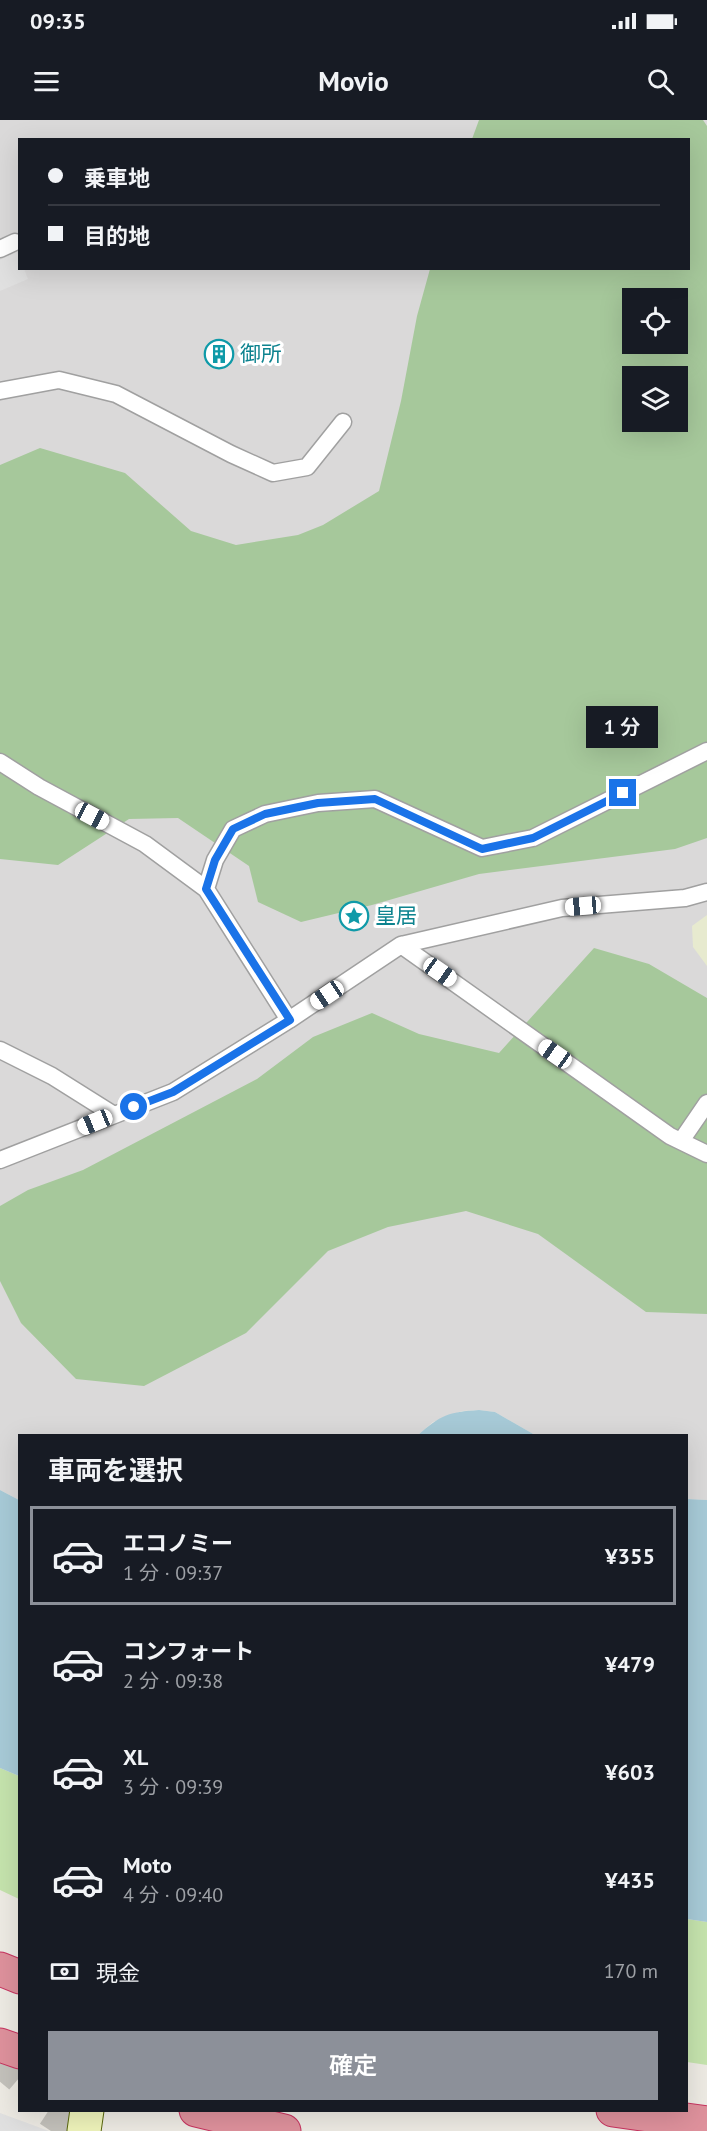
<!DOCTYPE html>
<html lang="ja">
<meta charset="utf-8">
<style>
:root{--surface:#171b24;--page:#242831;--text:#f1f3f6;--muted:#9ea1a6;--line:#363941;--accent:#8c9099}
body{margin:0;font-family:"PT Sans","Noto Sans JP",sans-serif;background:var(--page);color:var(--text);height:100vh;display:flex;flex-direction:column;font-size:22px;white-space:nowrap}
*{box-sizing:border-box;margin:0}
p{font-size:20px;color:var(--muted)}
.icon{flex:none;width:33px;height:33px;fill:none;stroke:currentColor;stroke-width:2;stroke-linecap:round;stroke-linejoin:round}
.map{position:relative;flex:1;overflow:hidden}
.sheet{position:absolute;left:18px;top:1314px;width:670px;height:678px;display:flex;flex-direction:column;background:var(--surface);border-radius:0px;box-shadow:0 6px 24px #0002}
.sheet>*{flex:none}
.top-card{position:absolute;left:18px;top:18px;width:672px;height:132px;border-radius:0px;box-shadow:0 6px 24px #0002;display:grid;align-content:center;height:132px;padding:0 30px;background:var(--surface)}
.controls{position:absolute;left:622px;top:168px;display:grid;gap:12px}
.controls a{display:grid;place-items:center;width:66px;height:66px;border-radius:0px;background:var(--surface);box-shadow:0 6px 24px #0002;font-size:30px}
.end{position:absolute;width:27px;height:27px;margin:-14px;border:8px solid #1a73e8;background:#fff;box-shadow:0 0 0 3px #fff}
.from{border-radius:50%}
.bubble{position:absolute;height:42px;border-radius:0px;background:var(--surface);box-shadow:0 6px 24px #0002;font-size:20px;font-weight:600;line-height:42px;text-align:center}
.car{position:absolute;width:18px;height:36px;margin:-18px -9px;border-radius:8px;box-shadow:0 0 4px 2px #0007;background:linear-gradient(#fff 24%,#345 0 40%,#fff 0 76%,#345 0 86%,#fff 0)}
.top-card b{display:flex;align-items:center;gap:21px;height:57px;font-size:22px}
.top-card b+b{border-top:2px solid var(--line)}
.top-card i{width:15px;height:15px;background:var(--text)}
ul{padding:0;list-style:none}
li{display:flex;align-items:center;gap:18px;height:99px;margin:0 12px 9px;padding:0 18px;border:3px solid transparent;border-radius:0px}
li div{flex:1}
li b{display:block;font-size:22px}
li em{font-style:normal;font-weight:600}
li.current{border-color:var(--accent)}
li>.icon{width:54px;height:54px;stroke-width:1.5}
h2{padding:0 30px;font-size:27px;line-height:72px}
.pay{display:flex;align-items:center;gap:15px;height:66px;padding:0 30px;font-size:22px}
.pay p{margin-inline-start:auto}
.primary-button{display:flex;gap:12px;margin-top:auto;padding:12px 30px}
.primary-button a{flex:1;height:69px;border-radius:0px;background:var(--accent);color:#fff;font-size:24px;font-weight:600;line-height:69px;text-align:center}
.status{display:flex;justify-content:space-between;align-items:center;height:42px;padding:0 30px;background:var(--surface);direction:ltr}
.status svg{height:16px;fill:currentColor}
header{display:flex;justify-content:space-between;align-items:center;height:78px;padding:0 30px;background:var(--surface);font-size:27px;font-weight:600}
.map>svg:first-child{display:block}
</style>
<div class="status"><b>09:35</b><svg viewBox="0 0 49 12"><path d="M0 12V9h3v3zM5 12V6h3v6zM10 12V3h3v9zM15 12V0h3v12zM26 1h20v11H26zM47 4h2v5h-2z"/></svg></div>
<header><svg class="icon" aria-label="menu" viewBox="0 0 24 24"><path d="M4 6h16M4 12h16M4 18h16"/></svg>Movio<svg class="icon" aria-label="search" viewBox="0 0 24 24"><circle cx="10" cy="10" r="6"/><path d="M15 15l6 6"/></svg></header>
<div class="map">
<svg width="707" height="2011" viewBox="0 0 707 2011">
<rect width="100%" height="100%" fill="#edeae3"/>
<path fill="#dad9d9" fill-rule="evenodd" d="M 0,0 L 707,0 L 707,1380 L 687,1379 L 687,1316 L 535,1315 L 495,1292 L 479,1290 L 462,1291 L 433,1302 L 418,1315 L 20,1316 L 19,1380 L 0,1370 ZM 20,20 L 688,20 L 688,148 L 20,148 ZM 633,178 L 678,178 L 678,224 L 633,224 ZM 633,256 L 678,256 L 678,302 L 633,302 Z"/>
<path fill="#e7eacf" d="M 707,795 L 707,846 L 693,827 L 692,806 Z"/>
<path fill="#c5e3ad" d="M 0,1648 L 19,1656 L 19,1779 L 0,1770 Z
M 687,1799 L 707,1802 L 707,1945 L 687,1942 Z"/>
<path fill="#a6c89b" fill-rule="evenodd" d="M 479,0 L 703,0 L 707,6 L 707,718 L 675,729 L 479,754 L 372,785 L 301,802 L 258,782 L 249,746 L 178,698 L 129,699 L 58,745 L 0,739 L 0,345 L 40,328 L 125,353 L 191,411 L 236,425 L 298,415 L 323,405 L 379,371 L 401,281 L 417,196 L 430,149 L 688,148 L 688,20 L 472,19 ZM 633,178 L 678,178 L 678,224 L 633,224 ZM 633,256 L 678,256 L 678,302 L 633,302 Z
M 594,828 L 649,844 L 707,878 L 707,1194 L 646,1192 L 538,1114 L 466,1091 L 388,1107 L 328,1131 L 246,1213 L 144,1266 L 76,1259 L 21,1203 L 0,1161 L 0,1086 L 28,1070 L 83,1050 L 257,959 L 313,917 L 372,893 L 419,914 L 499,933 Z"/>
<path fill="#e0e0e0" d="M 17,132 L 19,138 L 20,148 L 24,149 L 28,159 L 0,171 L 0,140 Z
M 0,1993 L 49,2011 L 0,2011 Z"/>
<path fill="#a7cad7" d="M 479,1290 L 495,1292 L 535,1315 L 418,1315 C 441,1295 448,1292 479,1290 Z
M 0,1370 L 19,1380 L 19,1656 L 0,1648 Z
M 687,1379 L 707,1380 L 707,1802 L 687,1799 Z"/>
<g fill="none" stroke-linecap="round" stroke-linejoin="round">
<path stroke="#c3c1bb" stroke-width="33" stroke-dasharray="33 16" stroke-linecap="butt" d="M 0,1940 L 20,1957
M 49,1990 L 81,2011"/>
<g stroke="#a0a0a0" stroke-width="19">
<path id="lane" d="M 0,129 L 15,122
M 0,271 L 59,260 L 116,274 L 231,334 L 273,353 L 307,347 L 343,302
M 0,642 L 39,667 L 145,724 L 206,769 L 289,900
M 206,769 L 215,740 L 233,709 L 265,694 L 318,683 L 375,679 L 482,728 L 533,718 L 707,631
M 401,825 L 562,788 L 685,778 L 707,772
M 0,930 L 52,956 L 114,995
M 681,1021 L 707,983
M 0,1040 L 173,972 L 289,900 L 401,825 L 670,1016 L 707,1034"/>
</g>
<g stroke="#5a680e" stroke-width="35">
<path id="secondary" d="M 84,2011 L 87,1990"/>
</g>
<g stroke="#c7335f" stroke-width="35">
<path id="highway" d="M 0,1849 L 20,1857
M 0,1925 L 20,1932
M 196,1990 L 284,2011
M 613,1990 L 707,2003"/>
</g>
<use href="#lane" stroke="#fff" stroke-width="16"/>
<use href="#secondary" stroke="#eef3ba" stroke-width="33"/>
<use href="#highway" stroke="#de919c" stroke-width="33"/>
</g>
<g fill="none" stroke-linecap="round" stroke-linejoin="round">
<path stroke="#1a73e8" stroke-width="8" d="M 134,987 L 173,972 L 290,900 L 206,769 L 215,740 L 233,709 L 265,694 L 318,683 L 375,679 L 482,729 L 533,718 L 623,673"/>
</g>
<defs>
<g id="building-ring" transform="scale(1.5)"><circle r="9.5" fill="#fff" stroke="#0f9aa8" stroke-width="1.5"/><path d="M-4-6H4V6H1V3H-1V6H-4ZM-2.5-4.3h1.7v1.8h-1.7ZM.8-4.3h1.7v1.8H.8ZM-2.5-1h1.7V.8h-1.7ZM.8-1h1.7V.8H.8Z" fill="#0f9aa8"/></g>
<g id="sight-ring" transform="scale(1.5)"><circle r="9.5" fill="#fff" stroke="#0f9aa8" stroke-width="1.5"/><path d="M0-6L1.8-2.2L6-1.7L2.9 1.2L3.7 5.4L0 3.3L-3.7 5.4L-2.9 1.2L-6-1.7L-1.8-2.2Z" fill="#0f9aa8"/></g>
</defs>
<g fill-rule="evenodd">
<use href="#building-ring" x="219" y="234"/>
<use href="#sight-ring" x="354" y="796"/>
</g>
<g text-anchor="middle" stroke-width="6" stroke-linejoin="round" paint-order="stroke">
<g font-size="21" fill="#0d838f" stroke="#fff" text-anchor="start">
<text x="240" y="241">御所</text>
<text x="375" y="803">皇居</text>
</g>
</g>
</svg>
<div class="controls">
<a><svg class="icon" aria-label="locate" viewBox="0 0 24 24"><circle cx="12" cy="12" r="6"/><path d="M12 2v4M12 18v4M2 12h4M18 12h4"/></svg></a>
<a><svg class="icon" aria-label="layers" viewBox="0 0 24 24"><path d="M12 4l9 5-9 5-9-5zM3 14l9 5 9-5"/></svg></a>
</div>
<i class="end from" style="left:134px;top:987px"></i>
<i class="end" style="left:623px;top:673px"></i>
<div class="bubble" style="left:586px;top:586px;width:72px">1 分</div>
<i class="car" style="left:92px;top:696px;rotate:118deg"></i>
<i class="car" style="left:583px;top:786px;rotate:265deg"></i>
<i class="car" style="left:440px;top:852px;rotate:125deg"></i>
<i class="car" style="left:327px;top:875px;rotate:236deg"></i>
<i class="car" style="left:555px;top:934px;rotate:305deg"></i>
<i class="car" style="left:95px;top:1002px;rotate:248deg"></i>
<div class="top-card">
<b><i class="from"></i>乗車地</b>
<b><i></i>目的地</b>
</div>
<section class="sheet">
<h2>車両を選択</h2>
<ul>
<li class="current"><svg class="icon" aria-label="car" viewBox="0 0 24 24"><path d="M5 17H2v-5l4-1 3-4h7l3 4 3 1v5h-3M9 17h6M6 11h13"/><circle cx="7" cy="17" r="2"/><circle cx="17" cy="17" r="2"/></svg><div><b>エコノミー</b><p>1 分 · 09:37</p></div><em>¥355</em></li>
<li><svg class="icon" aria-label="car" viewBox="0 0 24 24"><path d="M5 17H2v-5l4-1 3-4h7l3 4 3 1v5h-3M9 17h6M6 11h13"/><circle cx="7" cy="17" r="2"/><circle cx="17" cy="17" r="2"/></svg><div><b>コンフォート</b><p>2 分 · 09:38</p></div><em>¥479</em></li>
<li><svg class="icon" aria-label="car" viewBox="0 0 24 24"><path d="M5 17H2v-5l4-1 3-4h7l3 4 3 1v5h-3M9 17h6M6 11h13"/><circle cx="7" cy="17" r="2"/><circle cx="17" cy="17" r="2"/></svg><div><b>XL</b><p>3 分 · 09:39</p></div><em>¥603</em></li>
<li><svg class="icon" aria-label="car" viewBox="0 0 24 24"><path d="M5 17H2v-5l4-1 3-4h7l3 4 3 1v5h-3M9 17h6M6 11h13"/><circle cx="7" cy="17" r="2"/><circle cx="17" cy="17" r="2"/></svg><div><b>Moto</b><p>4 分 · 09:40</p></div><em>¥435</em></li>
</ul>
<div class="pay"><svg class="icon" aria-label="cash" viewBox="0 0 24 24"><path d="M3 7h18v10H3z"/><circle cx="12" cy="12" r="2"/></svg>現金<p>170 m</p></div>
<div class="primary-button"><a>確定</a></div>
</section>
</div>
